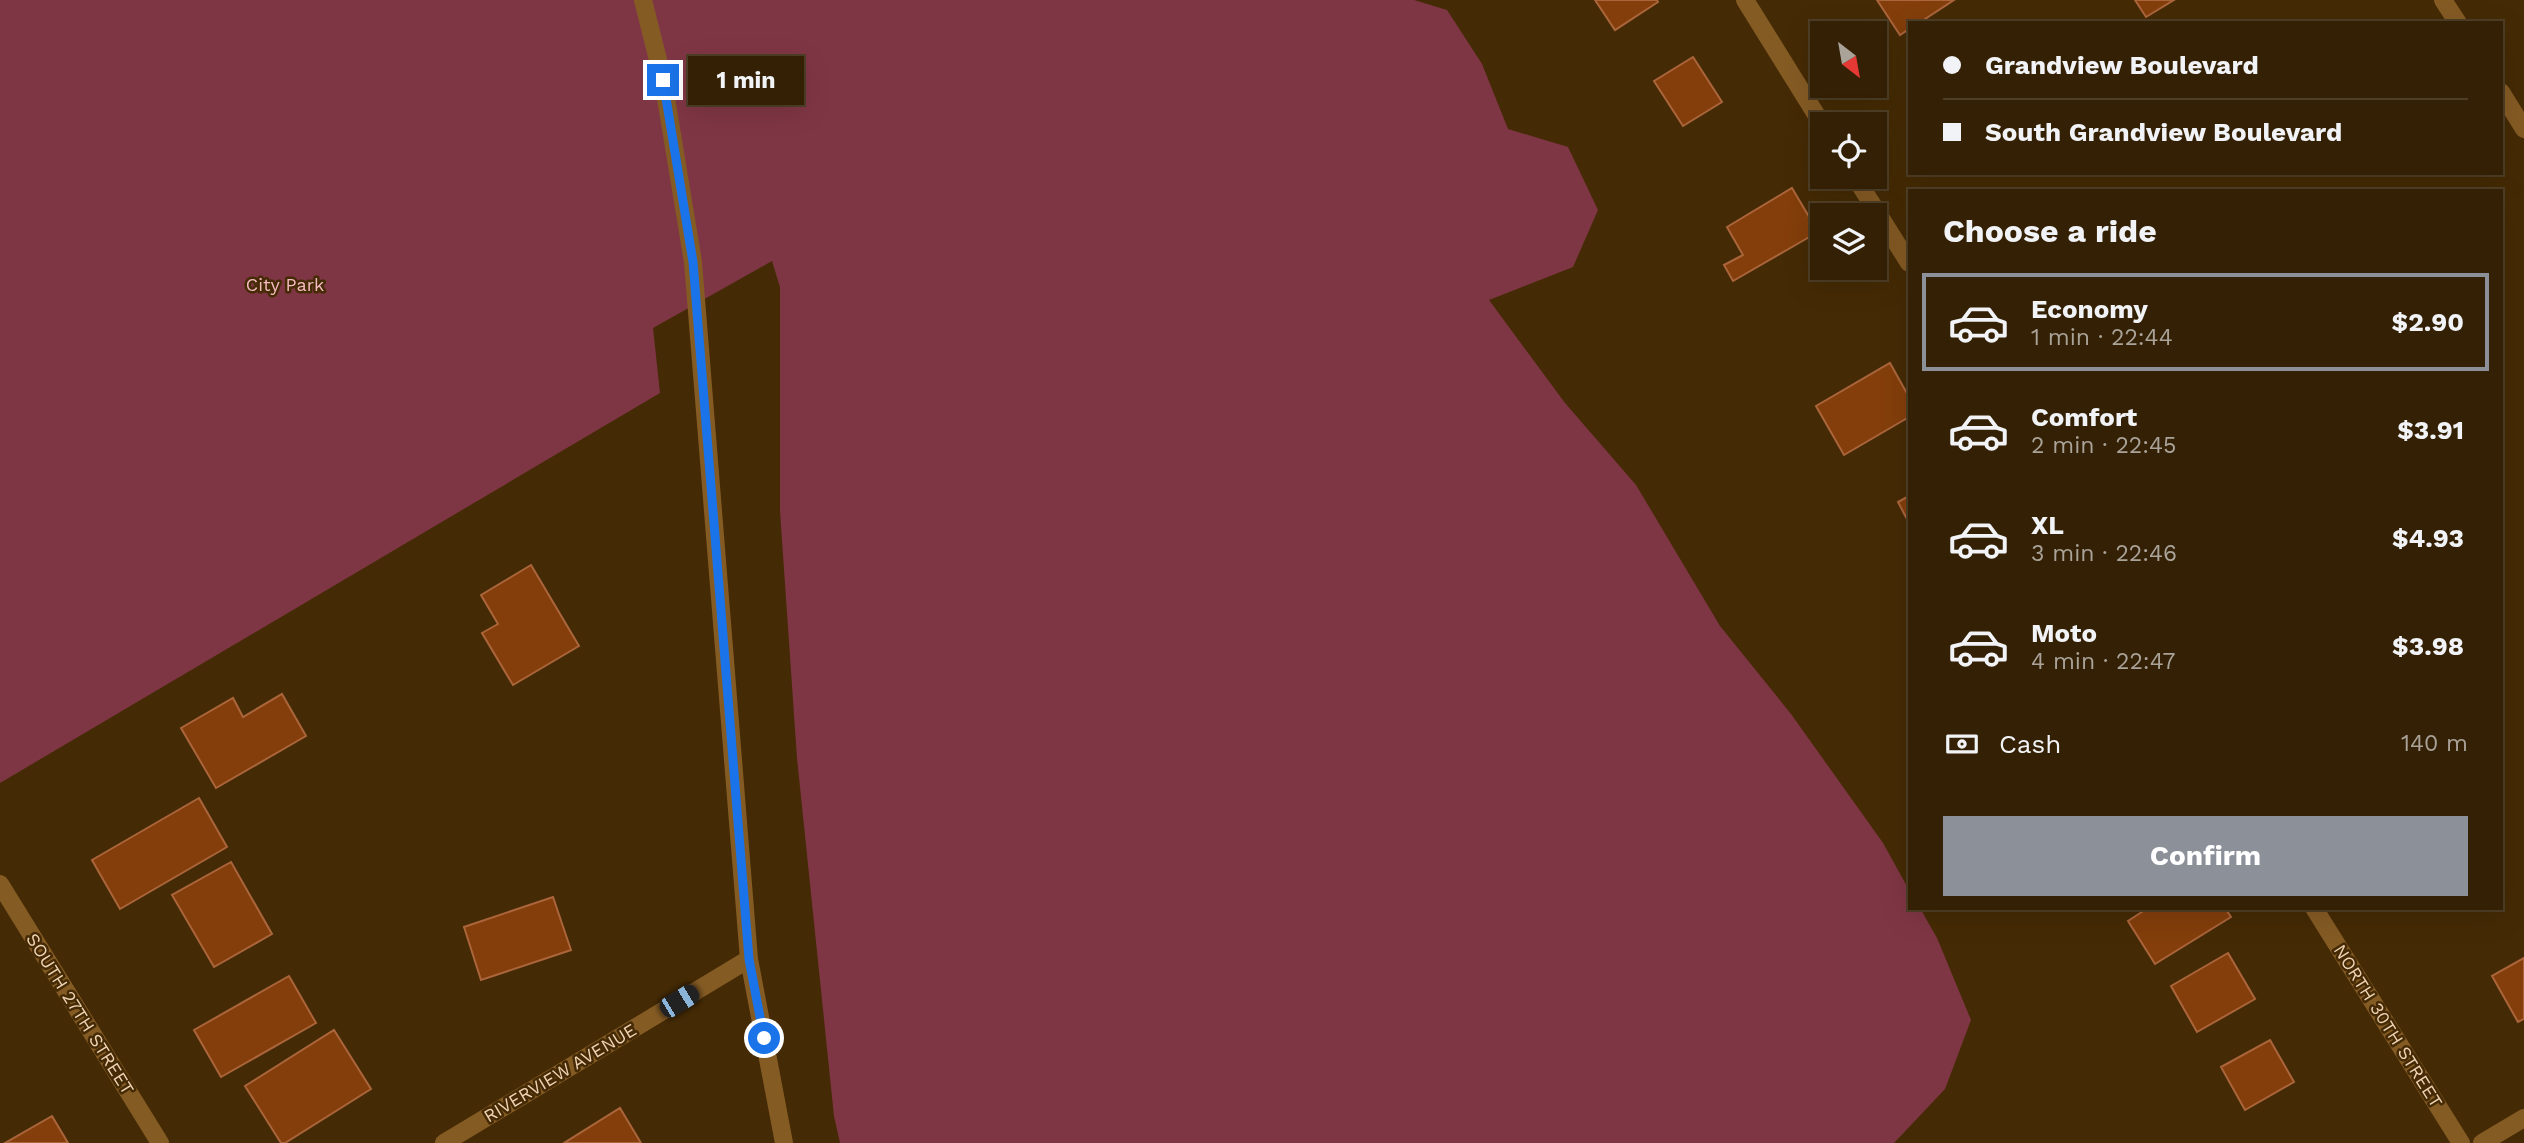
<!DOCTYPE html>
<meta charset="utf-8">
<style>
:root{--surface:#342004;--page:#3f2d13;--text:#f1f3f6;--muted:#a9a39a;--line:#4e3e26;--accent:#8c9099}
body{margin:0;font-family:"Work Sans",sans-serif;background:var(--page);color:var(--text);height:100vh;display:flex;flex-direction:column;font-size:26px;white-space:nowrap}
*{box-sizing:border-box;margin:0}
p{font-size:23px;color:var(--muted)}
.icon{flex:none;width:38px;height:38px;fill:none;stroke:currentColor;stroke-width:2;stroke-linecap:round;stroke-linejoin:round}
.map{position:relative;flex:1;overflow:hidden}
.side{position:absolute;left:1908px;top:189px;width:595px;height:721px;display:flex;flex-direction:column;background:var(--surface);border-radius:0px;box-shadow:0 7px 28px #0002,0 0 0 2px var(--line)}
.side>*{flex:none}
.guide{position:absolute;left:1908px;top:21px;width:595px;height:154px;border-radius:0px;box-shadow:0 7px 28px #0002,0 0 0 2px var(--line);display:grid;align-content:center;height:154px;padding:0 35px;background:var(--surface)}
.needle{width:46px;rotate:149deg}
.tools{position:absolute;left:1810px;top:21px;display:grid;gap:14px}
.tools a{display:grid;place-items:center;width:77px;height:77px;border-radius:0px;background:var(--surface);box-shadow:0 7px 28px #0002,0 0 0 2px var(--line);font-size:35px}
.end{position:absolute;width:32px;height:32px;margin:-16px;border:9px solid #1a73e8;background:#fff;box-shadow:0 0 0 4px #fff}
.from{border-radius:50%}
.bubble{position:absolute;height:49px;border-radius:0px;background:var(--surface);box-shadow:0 7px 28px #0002,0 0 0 2px var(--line);font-size:23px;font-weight:700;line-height:49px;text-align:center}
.car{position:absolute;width:21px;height:42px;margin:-21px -10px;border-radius:9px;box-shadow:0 0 5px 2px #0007;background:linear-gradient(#222 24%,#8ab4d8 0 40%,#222 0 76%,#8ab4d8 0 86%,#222 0)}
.guide b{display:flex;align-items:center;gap:24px;height:66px;font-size:26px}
.guide b+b{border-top:2px solid var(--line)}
.guide i{width:18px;height:18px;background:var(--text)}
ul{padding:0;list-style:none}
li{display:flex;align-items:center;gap:21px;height:98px;margin:0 14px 10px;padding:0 21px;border:4px solid transparent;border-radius:0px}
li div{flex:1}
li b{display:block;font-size:26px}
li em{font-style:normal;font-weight:700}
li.on{border-color:var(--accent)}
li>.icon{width:63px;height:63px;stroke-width:1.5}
h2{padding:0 35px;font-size:32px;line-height:84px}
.pay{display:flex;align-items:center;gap:18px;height:77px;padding:0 35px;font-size:26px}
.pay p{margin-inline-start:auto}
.button{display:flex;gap:14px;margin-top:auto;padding:14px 35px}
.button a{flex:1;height:80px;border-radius:0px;background:var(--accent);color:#fff;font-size:28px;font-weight:700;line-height:80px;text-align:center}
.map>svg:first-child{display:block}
</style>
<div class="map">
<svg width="2524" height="1143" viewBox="0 0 2524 1143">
<rect width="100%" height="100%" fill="#452b05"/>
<path fill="#7f3644" d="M 0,0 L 1414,0 L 1447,10 L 1482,64 L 1508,129 L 1568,147 L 1598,210 L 1573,267 L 1489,300 L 1565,403 L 1636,485 L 1720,626 L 1791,714 L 1883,843 L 1909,890 L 1909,908 L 1920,908 L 1937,938 L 1971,1020 L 1945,1089 L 1894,1143 L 840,1143 L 834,1116 L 797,758 L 780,511 L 780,287 L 772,261 L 653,328 L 660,393 L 0,783 Z"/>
<path fill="#833e0b" stroke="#ab653b" stroke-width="2" d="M 1595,0 L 1657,0 L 1658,2 L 1615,30 Z
M 1877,0 L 1954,0 L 1919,23 L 1909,23 L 1909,29 L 1900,35 Z
M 2135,0 L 2174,0 L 2146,17 Z
M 1693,57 L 1722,102 L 1683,126 L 1654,81 Z
M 1792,188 L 1818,232 L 1733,281 L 1724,265 L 1743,255 L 1727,227 Z
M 1890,363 L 1909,397 L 1909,417 L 1844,455 L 1816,406 Z
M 1909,496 L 1909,523 L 1898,502 Z
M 531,565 L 579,646 L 513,685 L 482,633 L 498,624 L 481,595 Z
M 282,694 L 306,736 L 216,788 L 181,728 L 233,698 L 243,717 Z
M 199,798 L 227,847 L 120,909 L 92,860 Z
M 231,862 L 272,934 L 214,967 L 172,895 Z
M 553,897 L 571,950 L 481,980 L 464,927 Z
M 2148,908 L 2225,908 L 2231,917 L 2155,964 L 2128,921 Z
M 2228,953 L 2255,999 L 2197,1032 L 2171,986 Z
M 2524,958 L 2524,1019 L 2518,1022 L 2492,976 Z
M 289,976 L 316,1023 L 221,1077 L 194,1030 Z
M 334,1030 L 371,1089 L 285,1143 L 281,1143 L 245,1086 Z
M 2270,1040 L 2294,1082 L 2245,1110 L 2221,1067 Z
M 620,1108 L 641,1143 L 564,1143 Z
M 52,1116 L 68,1143 L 5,1143 Z"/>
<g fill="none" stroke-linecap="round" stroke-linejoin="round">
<path stroke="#855b24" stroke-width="18" d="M 643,0 L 663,80 L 693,262 L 749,959 L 784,1143
M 1745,0 L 1822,124
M 2443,0 L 2458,23
M 2501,92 L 2524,129
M 1855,177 L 1909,263
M 0,884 L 160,1143
M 2314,908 L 2461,1143
M 444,1143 L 749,959
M 2482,1143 L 2524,1118"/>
</g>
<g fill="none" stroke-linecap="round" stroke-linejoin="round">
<path stroke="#1a73e8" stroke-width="9" d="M 663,80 L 693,262 L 749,959 L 764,1038"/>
</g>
<g text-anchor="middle" stroke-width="5" stroke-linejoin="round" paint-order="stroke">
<g font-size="18" fill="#f5bbc2" stroke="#452b05">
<text x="285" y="291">City Park</text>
</g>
<g font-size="18" fill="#efd3b3" stroke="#452b05">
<text transform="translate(80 1014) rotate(58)" y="6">SOUTH 27TH STREET</text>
<text transform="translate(2388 1026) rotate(58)" y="6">NORTH 30TH STREET</text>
<text transform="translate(560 1073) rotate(-31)" y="6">RIVERVIEW AVENUE</text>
</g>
</g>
</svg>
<div class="tools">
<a><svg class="needle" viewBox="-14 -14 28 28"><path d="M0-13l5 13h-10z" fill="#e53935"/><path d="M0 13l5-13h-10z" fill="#a9a39a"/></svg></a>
<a><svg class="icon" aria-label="locate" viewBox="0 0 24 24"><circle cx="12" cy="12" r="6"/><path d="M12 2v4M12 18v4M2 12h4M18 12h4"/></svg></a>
<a><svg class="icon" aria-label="layers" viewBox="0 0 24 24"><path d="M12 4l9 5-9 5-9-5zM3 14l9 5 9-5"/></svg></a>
</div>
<i class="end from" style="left:764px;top:1038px"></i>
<i class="end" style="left:663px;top:80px"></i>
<div class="bubble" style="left:688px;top:56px;width:116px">1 min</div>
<i class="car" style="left:679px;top:1001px;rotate:59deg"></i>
<div class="guide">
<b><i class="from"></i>Grandview Boulevard</b>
<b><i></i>South Grandview Boulevard</b>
</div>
<section class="side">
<h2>Choose a ride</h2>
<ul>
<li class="on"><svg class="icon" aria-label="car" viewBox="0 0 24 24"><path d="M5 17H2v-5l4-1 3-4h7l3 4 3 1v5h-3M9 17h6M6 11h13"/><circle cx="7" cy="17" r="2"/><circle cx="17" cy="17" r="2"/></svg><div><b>Economy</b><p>1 min · 22:44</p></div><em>$2.90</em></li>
<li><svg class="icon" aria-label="car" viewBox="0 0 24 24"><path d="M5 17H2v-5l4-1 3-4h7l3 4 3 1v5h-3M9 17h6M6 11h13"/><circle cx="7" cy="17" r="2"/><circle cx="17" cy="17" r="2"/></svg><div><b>Comfort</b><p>2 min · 22:45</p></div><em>$3.91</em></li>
<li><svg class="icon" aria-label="car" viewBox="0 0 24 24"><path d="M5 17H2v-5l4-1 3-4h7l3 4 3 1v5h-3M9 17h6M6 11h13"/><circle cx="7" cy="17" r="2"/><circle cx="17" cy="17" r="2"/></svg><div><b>XL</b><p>3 min · 22:46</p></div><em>$4.93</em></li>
<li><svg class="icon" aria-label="car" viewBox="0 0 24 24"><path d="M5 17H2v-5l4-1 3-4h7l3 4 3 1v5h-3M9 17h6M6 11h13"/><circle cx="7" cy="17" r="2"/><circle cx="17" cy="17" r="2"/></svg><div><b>Moto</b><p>4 min · 22:47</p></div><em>$3.98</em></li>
</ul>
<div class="pay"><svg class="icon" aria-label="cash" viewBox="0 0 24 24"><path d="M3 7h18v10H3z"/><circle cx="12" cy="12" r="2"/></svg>Cash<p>140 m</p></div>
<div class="button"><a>Confirm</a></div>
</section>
</div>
